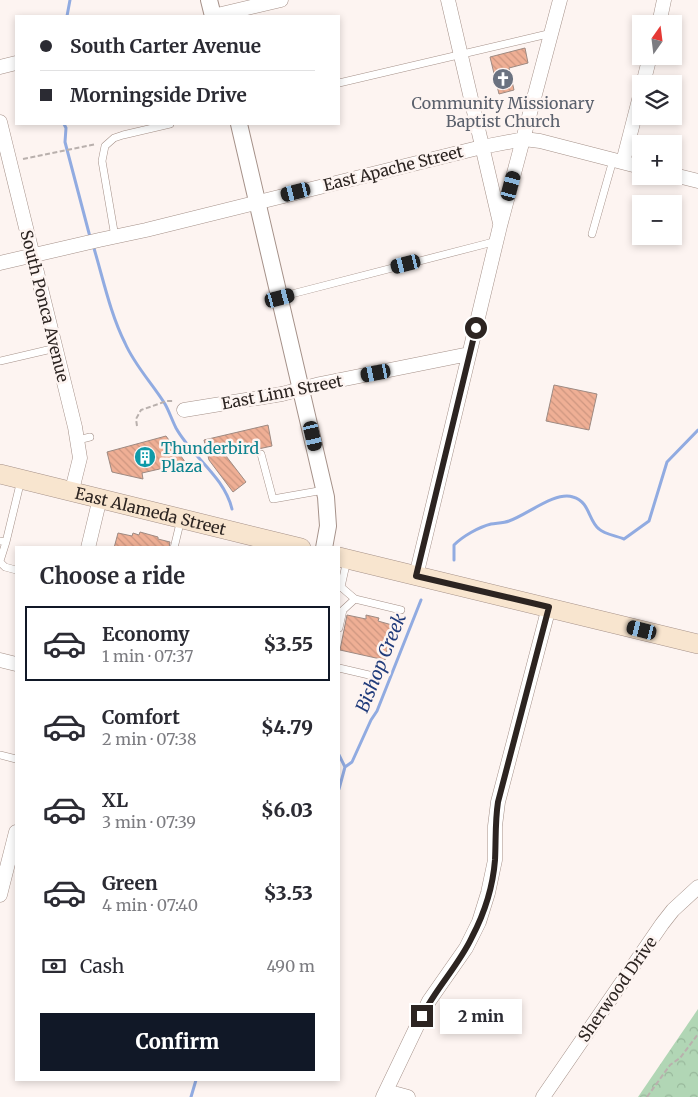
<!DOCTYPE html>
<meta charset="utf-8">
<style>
:root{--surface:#fff;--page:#f7f7f7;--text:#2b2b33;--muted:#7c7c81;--line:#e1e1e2;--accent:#111827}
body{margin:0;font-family:Merriweather,serif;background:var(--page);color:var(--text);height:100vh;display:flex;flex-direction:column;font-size:19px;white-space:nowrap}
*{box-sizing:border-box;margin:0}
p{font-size:16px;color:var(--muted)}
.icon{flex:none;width:28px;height:28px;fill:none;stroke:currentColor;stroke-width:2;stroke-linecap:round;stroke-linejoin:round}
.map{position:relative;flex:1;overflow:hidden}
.sheet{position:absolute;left:15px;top:546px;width:325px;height:535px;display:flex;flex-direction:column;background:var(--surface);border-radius:0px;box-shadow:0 2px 8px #0003}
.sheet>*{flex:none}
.top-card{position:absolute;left:15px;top:15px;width:325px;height:110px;border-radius:0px;box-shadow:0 2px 8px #0003;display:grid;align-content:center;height:110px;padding:0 25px;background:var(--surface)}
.needle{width:32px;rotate:14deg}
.tools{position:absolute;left:632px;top:15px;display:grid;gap:10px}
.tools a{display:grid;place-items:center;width:50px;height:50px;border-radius:0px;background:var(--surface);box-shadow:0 2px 8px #0003;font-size:25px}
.end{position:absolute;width:22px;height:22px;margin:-11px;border:6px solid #2c2421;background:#fff;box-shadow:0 0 0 2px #fff}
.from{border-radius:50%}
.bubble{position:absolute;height:35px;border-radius:0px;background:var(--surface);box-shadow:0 2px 8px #0003;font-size:16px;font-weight:800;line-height:35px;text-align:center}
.car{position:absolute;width:15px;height:30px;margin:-15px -8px;border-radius:6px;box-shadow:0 0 4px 1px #0007;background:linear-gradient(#222 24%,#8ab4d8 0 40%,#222 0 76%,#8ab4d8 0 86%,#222 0)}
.top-card b{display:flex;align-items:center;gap:18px;height:48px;font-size:19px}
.top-card b+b{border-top:1px solid var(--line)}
.top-card i{width:12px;height:12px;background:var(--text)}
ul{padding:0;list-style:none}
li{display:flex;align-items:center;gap:15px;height:75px;margin:0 10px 8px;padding:0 15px;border:2px solid transparent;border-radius:0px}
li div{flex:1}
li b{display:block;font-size:19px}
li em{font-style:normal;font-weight:800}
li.selected{border-color:var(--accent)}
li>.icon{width:45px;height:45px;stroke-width:1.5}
h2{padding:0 25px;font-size:22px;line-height:60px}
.pay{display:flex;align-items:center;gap:12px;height:55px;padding:0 25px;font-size:19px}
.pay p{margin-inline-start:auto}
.cta{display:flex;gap:10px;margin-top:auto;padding:10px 25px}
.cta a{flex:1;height:58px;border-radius:0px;background:var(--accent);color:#fff;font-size:20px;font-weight:800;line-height:58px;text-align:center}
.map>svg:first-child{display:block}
</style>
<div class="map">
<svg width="698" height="1097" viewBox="0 0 698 1097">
<defs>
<pattern id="park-crowns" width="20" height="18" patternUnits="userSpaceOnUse" patternTransform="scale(1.25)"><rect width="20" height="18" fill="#b1d6b5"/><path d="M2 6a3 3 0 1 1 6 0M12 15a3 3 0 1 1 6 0" fill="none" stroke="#98b89b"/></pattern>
<pattern id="building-back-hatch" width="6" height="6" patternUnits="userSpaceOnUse" patternTransform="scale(1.25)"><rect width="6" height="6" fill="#efaf95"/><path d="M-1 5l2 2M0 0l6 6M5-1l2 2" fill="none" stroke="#cd9680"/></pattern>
</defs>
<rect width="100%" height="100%" fill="#fdf4f1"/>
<path fill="url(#park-crowns)" d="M 698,1009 L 698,1097 L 638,1097 Z"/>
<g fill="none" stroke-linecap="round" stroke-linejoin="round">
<path stroke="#91abe1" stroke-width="3" d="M 67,16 L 70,0
M 64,124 L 66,128 L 65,142 L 90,237
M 93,245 C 103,278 110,313 125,343 C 135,366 152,383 165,404 C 169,411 172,420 176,428 C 192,457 224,476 232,509
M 454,560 L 454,545 C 463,536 479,527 491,524 C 497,523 504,523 509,521 C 527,515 555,491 573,497 C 590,502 588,520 599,529 C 604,534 617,536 624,539 L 649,521 L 667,462 L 698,430
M 339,755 L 345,767
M 345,767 L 352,762 L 371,720 L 377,711 L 421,600
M 339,789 L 345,767
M 191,1097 L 196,1080"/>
</g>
<path fill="url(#building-back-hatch)" stroke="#9e8a82" d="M 525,48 L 528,63 L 509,68 L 514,90 L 499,94 L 490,57 Z
M 554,385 L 597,394 L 589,430 L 546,421 Z
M 268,425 L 272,446 L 226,456 L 246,482 L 233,492 L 209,460 L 204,440 Z
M 166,436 L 186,463 L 142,473 L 143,479 L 112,472 L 107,452 Z
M 140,532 L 158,537 L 158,539 L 170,542 L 169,548 L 114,548 L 118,533 L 132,536 L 133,533 L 139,535 Z
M 347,615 L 366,619 L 366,615 L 379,618 L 378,621 L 392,625 L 385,660 L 340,650 Z"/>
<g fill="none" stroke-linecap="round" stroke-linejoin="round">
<g stroke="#a59189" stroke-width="8">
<path id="service" d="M 339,83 L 552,33
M 592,234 L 613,160
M 115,237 L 102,161 L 105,146 L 114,138 L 123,135 L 170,124
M 280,297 L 497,241
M 0,361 L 56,348
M 78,440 L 90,437
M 261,454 L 273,499 L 324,490
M 0,541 L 6,542 L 21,480
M 174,548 L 181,519
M 0,561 L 6,542
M 0,562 L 5,567 L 16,570
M 339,587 L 341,587 L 347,560
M 341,587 L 355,599 L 401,610
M 339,628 L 343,610 L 355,599
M 339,668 L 369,675
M 0,755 L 16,759"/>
</g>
<g stroke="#a59189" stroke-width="15">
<path id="minor" d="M 448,0 L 500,223
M 213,16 L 281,0
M 659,24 L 664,0
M 0,67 L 16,63
M 643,84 L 650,56
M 0,122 L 75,427 L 80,458 L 72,490
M 623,162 L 641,92
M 674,175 L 698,181
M 0,263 L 99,240 L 146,230 L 482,147 L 524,139 L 540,141 L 641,167
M 184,410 L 282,394 L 320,384 L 469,354
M 88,548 L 100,498
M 416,576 L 500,226 L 560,0
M 0,660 L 16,664
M 0,895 L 16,832
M 386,1091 L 408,1097
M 383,1097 L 429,1001 L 466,948 L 479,922 L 488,893 L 495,860 L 495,826 L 498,802 L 549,607
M 543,1097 L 662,924 L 673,910 L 698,887"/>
</g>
<g stroke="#a59189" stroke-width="18">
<path id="tertiary" d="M 209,0 L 213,16
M 239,124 L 326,497 L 328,526 L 324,548"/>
</g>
<g stroke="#a59189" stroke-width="20">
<g id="secondary">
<path id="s1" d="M 0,474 L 301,548"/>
<path d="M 339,557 L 698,644"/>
</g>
</g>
<path stroke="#b9b0ad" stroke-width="2" stroke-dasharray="5 2.5" stroke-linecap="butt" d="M 23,159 L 96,144
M 137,426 L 136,419 L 141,410 L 167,401 L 174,401
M 647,1097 L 670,1065 L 680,1058 L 698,1034"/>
<use href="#service" stroke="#fff" stroke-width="7"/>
<use href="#minor" stroke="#fff" stroke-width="14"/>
<use href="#tertiary" stroke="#fff" stroke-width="16"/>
<use href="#secondary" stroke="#f8e5cf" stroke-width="19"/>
</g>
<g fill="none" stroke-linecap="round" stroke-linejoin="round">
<path stroke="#2c2421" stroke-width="6" d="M 422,1016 C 436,988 459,965 472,937 C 484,914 493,886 495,860 C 496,840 495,821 498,802 L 549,607 L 416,576 L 476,328"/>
</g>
<defs>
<g id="church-disc" transform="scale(1.125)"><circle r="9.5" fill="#6b7280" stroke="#fdf4f1"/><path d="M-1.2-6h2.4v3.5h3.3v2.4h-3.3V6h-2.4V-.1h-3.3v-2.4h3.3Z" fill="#fff"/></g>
<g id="building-disc" transform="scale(1.125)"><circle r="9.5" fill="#0f9aa8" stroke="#fdf4f1"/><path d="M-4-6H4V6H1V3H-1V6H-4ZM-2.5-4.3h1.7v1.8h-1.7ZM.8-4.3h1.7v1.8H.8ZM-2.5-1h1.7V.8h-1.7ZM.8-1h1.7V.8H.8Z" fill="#fff"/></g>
</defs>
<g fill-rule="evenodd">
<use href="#church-disc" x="503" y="79"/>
<use href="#building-disc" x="145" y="457"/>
</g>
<g text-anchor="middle" stroke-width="5" stroke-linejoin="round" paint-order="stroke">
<g font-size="16" fill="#5b616d" stroke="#fdf4f1">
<text x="503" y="109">Community Missionary<tspan x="503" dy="18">Baptist Church</tspan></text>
</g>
<g font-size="16" fill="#2c2421" stroke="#fdf4f1">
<text transform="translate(393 168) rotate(-14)" y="6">East Apache Street</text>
<text transform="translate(45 306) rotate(76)" y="6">South Ponca Avenue</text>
<text transform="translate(282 392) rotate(-11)" y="6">East Linn Street</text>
<text dy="6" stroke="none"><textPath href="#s1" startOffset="155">East Alameda Street</textPath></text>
<text transform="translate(617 989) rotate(-55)" y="6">Sherwood Drive</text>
</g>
<g font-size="16" fill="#0d838f" stroke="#fdf4f1" text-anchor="start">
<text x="161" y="454">Thunderbird<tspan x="161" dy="18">Plaza</tspan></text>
</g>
<g font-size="18" font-style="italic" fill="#203b7b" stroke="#fdf4f1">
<text transform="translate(381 663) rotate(-68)" y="6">Bishop Creek</text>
</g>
</g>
</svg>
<div class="tools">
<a><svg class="needle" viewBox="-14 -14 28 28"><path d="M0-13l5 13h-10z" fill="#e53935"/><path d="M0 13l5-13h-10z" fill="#7c7c81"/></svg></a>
<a><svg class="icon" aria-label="layers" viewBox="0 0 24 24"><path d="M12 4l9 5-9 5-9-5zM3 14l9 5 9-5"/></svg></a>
<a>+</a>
<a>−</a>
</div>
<i class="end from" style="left:476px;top:328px"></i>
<i class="end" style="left:422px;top:1016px"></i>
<div class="bubble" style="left:440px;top:999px;width:82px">2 min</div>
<i class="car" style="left:511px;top:186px;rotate:15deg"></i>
<i class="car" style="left:296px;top:192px;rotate:256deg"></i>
<i class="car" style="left:406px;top:264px;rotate:256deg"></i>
<i class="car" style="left:280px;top:298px;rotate:75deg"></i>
<i class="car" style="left:376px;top:373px;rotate:259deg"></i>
<i class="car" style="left:313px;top:436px;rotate:167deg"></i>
<i class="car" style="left:642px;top:630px;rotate:284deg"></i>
<div class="top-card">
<b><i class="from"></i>South Carter Avenue</b>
<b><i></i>Morningside Drive</b>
</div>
<section class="sheet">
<h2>Choose a ride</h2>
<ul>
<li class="selected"><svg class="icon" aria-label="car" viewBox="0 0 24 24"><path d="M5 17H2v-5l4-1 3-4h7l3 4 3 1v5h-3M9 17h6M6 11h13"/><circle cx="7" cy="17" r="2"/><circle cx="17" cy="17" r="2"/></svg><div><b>Economy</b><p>1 min · 07:37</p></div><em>$3.55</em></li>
<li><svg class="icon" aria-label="car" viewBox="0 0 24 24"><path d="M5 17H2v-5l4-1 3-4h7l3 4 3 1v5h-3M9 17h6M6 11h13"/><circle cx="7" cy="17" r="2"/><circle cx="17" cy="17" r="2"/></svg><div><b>Comfort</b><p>2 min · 07:38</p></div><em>$4.79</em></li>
<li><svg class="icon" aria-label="car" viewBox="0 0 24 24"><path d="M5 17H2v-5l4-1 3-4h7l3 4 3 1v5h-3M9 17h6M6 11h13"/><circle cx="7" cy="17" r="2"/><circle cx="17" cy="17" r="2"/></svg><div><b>XL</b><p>3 min · 07:39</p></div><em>$6.03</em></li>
<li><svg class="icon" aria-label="car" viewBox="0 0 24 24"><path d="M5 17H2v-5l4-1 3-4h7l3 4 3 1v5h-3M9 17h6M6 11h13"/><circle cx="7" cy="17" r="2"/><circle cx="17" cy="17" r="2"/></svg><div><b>Green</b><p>4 min · 07:40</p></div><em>$3.53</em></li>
</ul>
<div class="pay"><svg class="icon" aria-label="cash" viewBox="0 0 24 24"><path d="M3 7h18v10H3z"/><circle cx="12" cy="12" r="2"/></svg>Cash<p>490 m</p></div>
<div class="cta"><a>Confirm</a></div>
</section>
</div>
